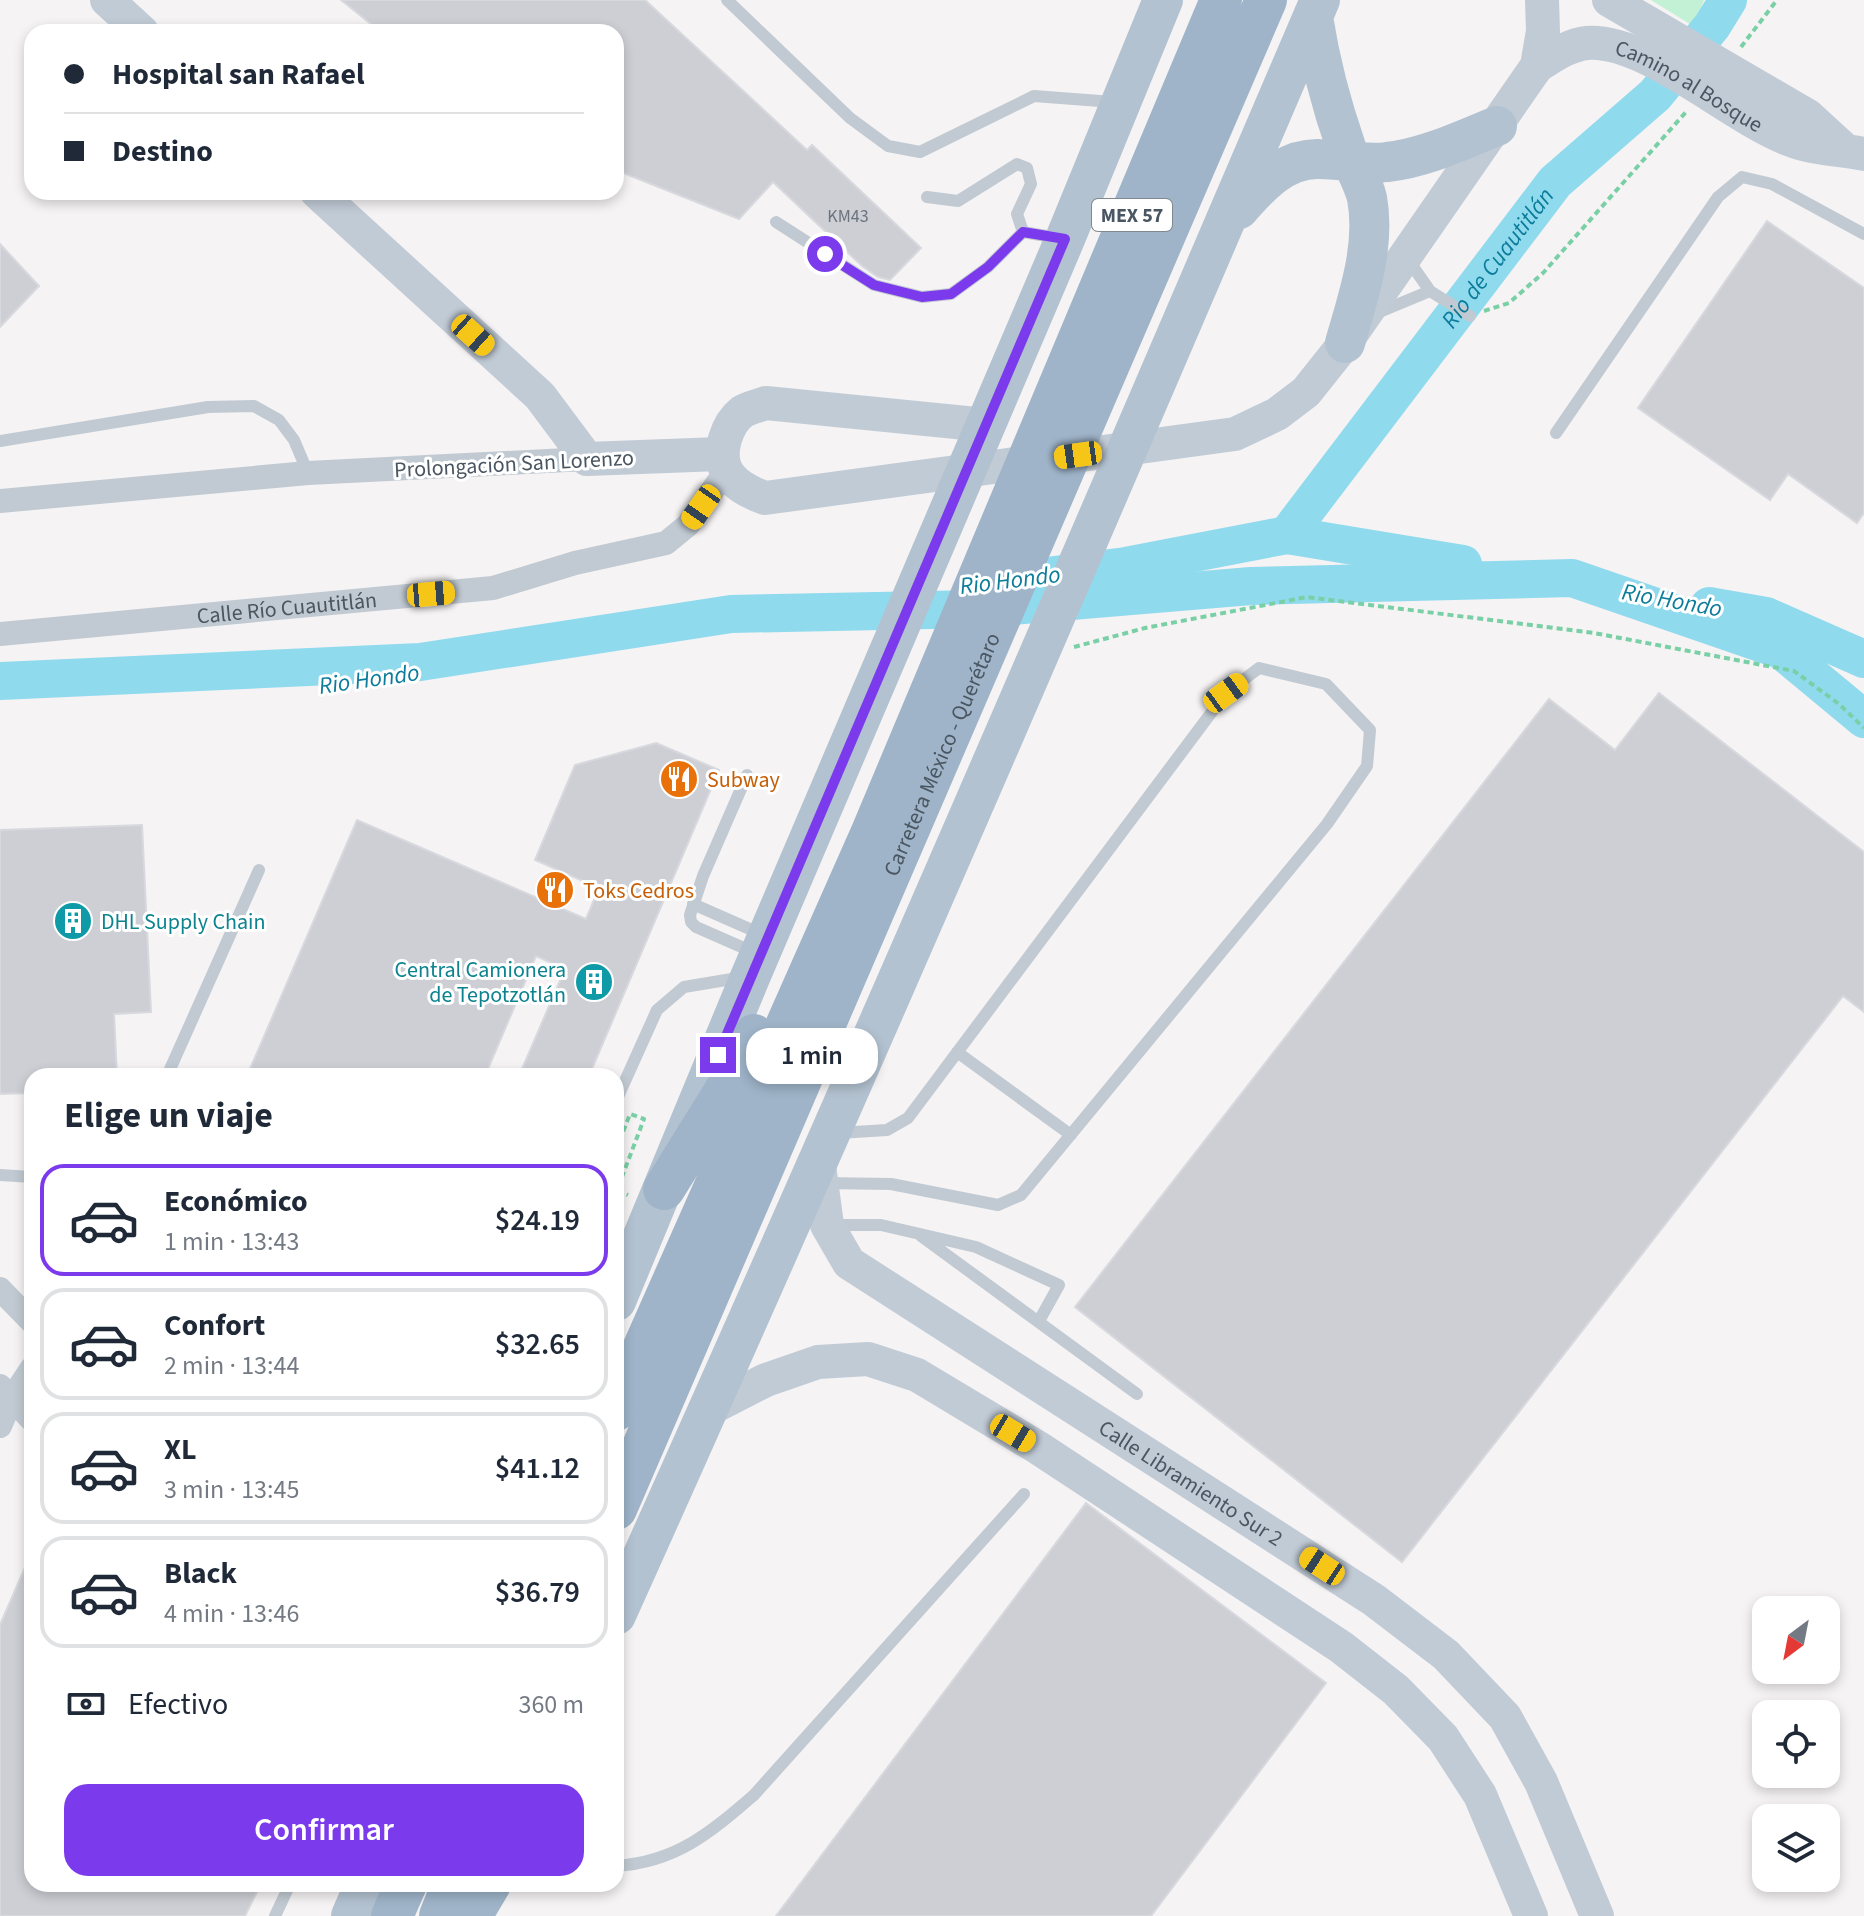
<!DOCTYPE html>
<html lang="es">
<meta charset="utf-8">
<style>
:root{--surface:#fff;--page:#f6f6f7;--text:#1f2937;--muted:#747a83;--line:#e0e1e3;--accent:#7c3aed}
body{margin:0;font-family:"Source Sans 3",sans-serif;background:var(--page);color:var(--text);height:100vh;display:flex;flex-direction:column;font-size:30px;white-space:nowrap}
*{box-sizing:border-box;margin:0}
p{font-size:26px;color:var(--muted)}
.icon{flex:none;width:44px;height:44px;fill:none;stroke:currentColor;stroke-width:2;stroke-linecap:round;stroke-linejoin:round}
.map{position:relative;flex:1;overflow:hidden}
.panel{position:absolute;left:24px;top:1068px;width:600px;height:824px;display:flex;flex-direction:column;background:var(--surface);border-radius:24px;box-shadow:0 4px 12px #0003}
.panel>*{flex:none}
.banner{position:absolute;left:24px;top:24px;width:600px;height:176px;border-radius:24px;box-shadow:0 4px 12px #0003;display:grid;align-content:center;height:176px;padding:0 40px;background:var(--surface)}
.needle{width:52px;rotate:212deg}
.fabs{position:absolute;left:1752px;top:1596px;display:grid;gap:16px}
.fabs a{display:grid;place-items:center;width:88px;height:88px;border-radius:16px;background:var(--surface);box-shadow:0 4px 12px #0003;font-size:40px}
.end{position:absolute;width:36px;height:36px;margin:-18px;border:10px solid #7c3aed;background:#fff;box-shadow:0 0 0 4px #fff}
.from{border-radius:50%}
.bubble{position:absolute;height:56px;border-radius:24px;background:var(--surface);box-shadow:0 4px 12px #0003;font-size:26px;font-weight:600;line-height:56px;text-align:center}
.car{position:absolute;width:24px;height:48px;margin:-24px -12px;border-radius:10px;box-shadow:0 0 6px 2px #0007;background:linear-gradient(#f5c518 24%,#345 0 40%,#f5c518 0 76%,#345 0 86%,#f5c518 0)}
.banner b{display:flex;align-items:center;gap:28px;height:76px;font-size:30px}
.banner b+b{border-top:2px solid var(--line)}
.banner i{width:20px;height:20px;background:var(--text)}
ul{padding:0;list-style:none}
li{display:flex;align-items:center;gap:24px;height:112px;margin:0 16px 12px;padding:0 24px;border:4px solid var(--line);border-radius:24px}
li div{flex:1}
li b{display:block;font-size:30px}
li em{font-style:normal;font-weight:600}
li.selected{border-color:var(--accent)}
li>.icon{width:72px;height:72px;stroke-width:1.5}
h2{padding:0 40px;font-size:36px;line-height:96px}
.pay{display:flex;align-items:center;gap:20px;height:88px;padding:0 40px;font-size:30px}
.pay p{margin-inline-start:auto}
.primary-button{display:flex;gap:16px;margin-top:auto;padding:16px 40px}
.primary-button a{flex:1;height:92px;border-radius:24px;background:var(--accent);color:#fff;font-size:32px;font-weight:600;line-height:92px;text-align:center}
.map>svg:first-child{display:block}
</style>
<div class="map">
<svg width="1864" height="1916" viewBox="0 0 1864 1916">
<rect width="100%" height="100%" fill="#f5f3f3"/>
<path fill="#c3f1d5" d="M 1651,0 L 1704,0 L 1693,26 Z"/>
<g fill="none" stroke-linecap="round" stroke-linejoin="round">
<g stroke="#90daee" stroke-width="38">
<path id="s1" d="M 1287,535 L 1555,182 L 1655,95 L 1712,26 L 1728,0"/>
<path d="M 991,583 L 1126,566 L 1287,535 L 1463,564"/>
<path d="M 1709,606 L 1766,616 L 1864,659"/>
<path d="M 0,681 L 420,662 L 731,614 L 978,609 L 1251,586 L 1572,578 L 1781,650 L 1864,719"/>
</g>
</g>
<path fill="#cdcfd5" stroke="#d7d9de" stroke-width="2" d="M 341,0 L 645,0 L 807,150 L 812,145 L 921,248 L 890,280 L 878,277 L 862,266 L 773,182 L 739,219 L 616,170 L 616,32 L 381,32 Z
M 1767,221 L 1864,288 L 1864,513 L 1857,523 L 1788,474 L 1770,500 L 1638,408 Z
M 0,244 L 39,286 L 0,327 Z
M 1659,693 L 1864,852 L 1864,1012 L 1843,996 L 1402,1562 L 1075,1307 L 1549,699 L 1615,750 Z
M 656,743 L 719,770 L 589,1076 L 519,1076 L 565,969 L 536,956 L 485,1076 L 247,1076 L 357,820 L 586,919 L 599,888 L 535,860 L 575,765 Z
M 142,825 L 151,1012 L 114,1014 L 117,1076 L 32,1076 L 32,1093 L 0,1094 L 0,830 Z
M 1086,1503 L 1326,1683 L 1151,1916 L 776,1916 Z
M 32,1551 L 32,1884 L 261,1884 L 245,1916 L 0,1916 L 0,1625 Z"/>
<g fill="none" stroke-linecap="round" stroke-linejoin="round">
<path stroke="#7ad0a6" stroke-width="4" stroke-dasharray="6 4" stroke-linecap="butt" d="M 1741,47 L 1777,0
M 1484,311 L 1509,303 L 1543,273 L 1686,112
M 1074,647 L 1145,628 L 1307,597 L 1594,633 L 1794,671 L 1839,704 L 1864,728
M 616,1150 L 630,1114 L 644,1119 L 617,1190 L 628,1195"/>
<path stroke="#c1cad2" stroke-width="12" d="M 727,0 L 850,118 L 888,146 L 920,152 L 1034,96 L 1113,102
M 927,197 L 958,201 L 1017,164 L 1027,168 L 1031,184 L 1017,214 L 1023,232 L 1058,238
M 776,222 L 874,285 L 922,297 L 951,294 L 988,267 L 1023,232
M 1407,258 L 1430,291
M 1377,313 L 1430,291 L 1470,316
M 1556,433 L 1718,197 L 1742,177 L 1772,184 L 1864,234
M 0,441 L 208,407 L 254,406 L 279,420 L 294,440 L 308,473
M 747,775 L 703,876 L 690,915 L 691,922 L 696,927 L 753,952
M 693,904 L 761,934
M 957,1052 L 1071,1135
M 167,1076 L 259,870
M 616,1101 L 657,1010 L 684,987 L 744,977
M 0,1175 L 32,1177
M 823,1183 L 891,1184 L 998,1205 L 1021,1195 L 1327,824 L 1367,766 L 1370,730 L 1326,684 L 1259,668 L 1226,693 L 908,1118 L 887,1130 L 839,1133
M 834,1225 L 881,1225 L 976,1247 L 1059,1285 L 1039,1321
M 921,1236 L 1137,1394
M 616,1866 C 676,1862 710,1833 754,1795 L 1024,1494
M 275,1916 L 290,1884"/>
<g stroke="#c1cad2" stroke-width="24">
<path d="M 0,501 L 308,473 L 587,459"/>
<path id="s2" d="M 0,634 L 493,588 L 575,563 L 666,543 L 688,525 L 726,471"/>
<path d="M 0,1289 L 32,1322"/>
<path d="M 0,1386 L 32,1420"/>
<path d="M 0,1426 L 12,1398 L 32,1368"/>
</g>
<g stroke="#c1cbd6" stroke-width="34">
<path d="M 107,0 L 142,32"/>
<path d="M 1609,0 L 1808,116 L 1844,149"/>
<path id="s3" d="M 1537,66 C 1552,57 1568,45 1587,43 C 1648,39 1731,118 1791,140 C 1813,149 1841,149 1864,154"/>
<path d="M 317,192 L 540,396 L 587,459 L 720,454"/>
<path d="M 986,425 L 766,403 C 758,406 748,408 742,412 C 733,419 728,429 725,439 C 715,472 737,488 765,498 L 1235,434 L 1277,414 L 1306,392 L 1345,343 L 1537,66 L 1543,31 L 1542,0"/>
<path id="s4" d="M 818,1158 L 827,1225 L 849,1263 L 1374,1600 L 1446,1655 L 1505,1717 L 1541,1782 L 1597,1916"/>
<path d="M 709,1409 L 766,1380 L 818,1362 L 868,1359 L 917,1375 L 1037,1447 L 1341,1647 L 1396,1690 L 1443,1738 L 1480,1795 L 1531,1916"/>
</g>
<path stroke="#b3c2d1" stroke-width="40" d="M 1313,17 C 1320,62 1331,104 1346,147 C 1352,164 1363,181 1367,198 C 1376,246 1358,298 1345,343
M 1239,209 C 1260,185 1284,158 1319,159 C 1342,159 1364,165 1387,162 C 1425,158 1462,140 1497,126
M 616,1301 L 751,975 L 1065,239 L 1163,0
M 616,1615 C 857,1080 1089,540 1320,0
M 351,1916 L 365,1884"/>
<g stroke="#9fb4c9" stroke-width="42">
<path d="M 664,1189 L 733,1078 L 754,1035"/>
<path d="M 616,1410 L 872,832 L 1221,0"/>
<path id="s5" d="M 616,1509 L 1266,0"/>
<path d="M 392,1916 L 406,1884"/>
<path d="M 440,1916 L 453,1884"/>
<path d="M 471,1916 L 490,1884"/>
</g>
</g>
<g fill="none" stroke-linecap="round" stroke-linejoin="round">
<path stroke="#7c3aed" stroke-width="10" d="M 718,1055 L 1065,239 L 1023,232 L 988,267 L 951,294 L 922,297 L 874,285 L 825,254"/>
</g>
<defs>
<g id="restaurant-disc" transform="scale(2)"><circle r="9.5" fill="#e8710a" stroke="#fff"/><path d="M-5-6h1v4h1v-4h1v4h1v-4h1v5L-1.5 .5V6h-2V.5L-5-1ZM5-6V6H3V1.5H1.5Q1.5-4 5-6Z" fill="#fff"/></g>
<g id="building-disc" transform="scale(2)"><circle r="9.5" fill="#0f9aa8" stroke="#fff"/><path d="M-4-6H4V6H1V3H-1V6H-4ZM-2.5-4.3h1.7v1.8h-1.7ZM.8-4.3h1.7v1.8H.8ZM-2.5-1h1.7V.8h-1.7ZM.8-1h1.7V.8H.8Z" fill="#fff"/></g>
</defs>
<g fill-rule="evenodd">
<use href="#restaurant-disc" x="679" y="779"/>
<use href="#restaurant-disc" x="555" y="890"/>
<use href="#building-disc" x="73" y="921"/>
<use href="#building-disc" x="594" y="982"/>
</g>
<g text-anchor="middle" stroke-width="6" stroke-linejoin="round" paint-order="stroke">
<g font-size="18" fill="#6b747e">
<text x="848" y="222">KM43</text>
</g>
<rect fill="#fff" stroke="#808990" stroke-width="2" x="1092" y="199" width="80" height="32" rx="6"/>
<g font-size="20" font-weight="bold" fill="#4a5661">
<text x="1132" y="222">MEX 57</text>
</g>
<g font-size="22" fill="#4a5661" stroke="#fff">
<text dy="8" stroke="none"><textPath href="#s3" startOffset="168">Camino al Bosque</textPath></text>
<text transform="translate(514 463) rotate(-3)" y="8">Prolongación San Lorenzo</text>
<text dy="8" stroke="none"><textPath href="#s2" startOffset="288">Calle Río Cuautitlán</textPath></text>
<text dy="8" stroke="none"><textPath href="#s5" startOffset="822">Carretera México - Querétaro</textPath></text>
<text dy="8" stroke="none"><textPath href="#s4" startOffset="518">Calle Libramiento Sur 2</textPath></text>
</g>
<g font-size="22" fill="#c56008" stroke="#fff" text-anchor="start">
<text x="707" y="787">Subway</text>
<text x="583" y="898">Toks Cedros</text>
</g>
<g font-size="22" fill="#0d838f" stroke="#fff" text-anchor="start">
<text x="101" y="929">DHL Supply Chain</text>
<text x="566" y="977" text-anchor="end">Central Camionera<tspan x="566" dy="25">de Tepotzotlán</tspan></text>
</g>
<g font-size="24" font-style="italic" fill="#0c7c9b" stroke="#fff">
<text dy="8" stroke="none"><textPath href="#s1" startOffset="348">Rio de Cuautitlán</textPath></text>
<text transform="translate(1010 580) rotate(-7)" y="8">Rio Hondo</text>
<text transform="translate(1672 600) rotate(10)" y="8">Rio Hondo</text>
<text transform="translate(369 679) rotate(-8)" y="8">Rio Hondo</text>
</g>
</g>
</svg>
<div class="fabs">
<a><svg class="needle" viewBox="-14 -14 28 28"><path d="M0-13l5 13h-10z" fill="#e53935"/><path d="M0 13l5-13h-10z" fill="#747a83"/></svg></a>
<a><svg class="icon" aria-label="locate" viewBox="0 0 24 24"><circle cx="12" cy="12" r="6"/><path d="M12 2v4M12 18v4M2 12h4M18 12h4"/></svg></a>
<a><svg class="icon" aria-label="layers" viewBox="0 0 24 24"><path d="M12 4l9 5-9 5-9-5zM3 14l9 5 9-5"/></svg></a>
</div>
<i class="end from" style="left:825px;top:254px"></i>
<i class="end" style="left:718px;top:1055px"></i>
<div class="bubble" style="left:746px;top:1028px;width:132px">1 min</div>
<i class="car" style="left:473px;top:335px;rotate:132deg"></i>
<i class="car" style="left:1078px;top:455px;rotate:262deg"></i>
<i class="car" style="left:701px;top:507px;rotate:215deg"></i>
<i class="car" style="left:431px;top:594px;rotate:85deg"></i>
<i class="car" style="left:1226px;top:693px;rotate:54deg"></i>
<i class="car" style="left:1013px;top:1433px;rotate:121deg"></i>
<i class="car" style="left:1322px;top:1566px;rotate:303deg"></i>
<div class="banner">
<b><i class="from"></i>Hospital san Rafael</b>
<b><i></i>Destino</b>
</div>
<section class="panel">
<h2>Elige un viaje</h2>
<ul>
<li class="selected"><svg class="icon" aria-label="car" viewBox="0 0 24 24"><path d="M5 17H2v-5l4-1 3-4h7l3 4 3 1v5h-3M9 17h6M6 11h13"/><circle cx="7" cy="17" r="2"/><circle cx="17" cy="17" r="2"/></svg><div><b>Económico</b><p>1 min · 13:43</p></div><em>$24.19</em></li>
<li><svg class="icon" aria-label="car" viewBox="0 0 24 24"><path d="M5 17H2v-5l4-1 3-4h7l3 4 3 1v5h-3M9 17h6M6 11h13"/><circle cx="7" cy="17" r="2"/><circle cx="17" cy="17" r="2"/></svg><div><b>Confort</b><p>2 min · 13:44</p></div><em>$32.65</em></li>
<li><svg class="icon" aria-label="car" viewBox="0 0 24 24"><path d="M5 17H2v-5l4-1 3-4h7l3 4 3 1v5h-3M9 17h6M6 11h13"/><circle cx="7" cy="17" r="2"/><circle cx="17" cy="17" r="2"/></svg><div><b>XL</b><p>3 min · 13:45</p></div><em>$41.12</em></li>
<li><svg class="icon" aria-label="car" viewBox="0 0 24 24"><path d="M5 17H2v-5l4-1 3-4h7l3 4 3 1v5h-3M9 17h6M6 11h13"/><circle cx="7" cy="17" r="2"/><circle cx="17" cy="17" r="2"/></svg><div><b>Black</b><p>4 min · 13:46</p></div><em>$36.79</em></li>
</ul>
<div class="pay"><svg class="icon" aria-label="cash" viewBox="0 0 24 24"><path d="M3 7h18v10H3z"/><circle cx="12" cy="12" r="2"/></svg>Efectivo<p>360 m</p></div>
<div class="primary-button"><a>Confirmar</a></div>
</section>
</div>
